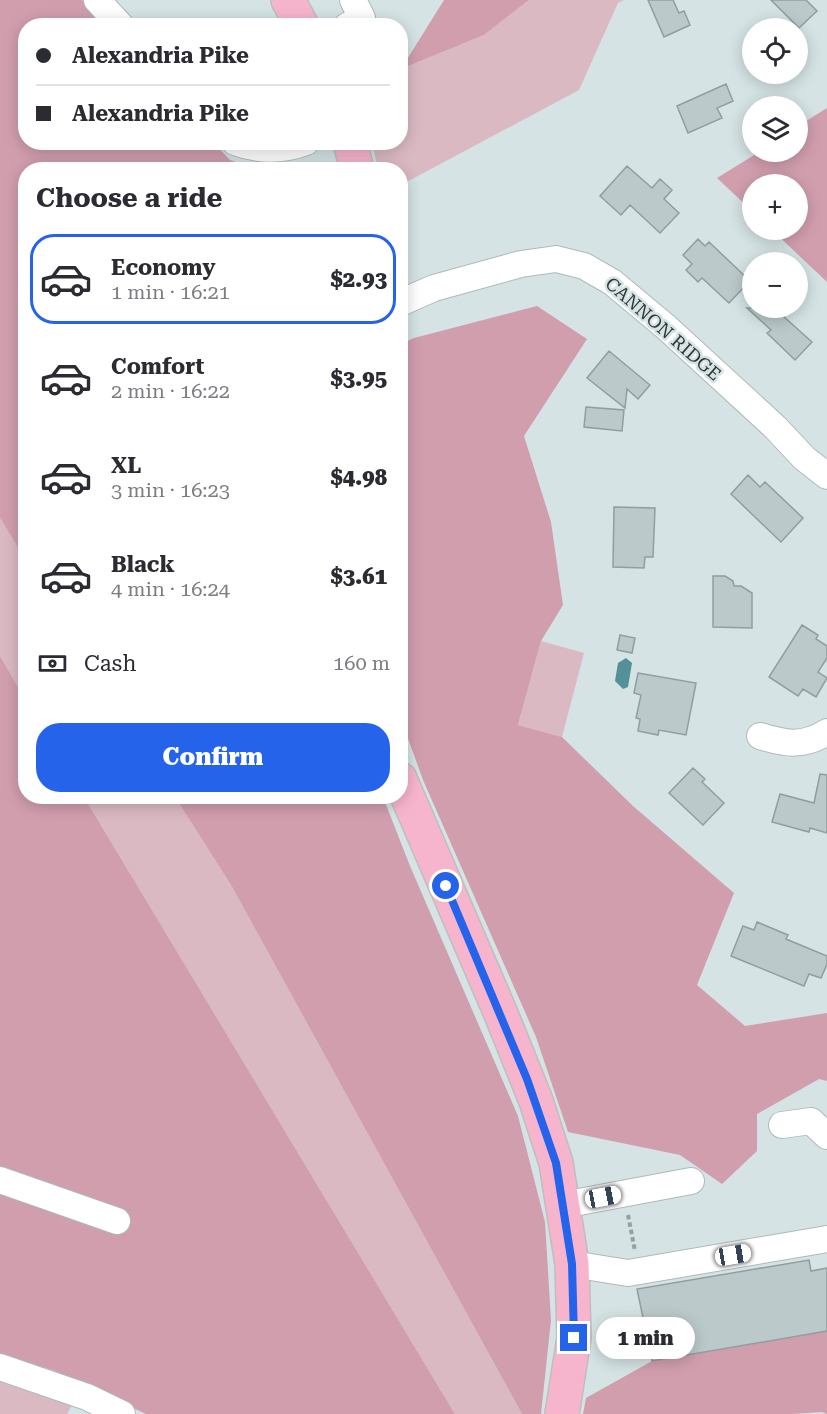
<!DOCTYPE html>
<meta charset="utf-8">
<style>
:root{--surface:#fff;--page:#f7f7f7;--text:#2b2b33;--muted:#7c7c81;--line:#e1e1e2;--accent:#2563eb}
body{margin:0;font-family:"Roboto Serif",serif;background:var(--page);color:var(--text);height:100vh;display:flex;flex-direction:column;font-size:22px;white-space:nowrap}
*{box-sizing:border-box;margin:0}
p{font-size:20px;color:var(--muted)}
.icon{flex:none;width:33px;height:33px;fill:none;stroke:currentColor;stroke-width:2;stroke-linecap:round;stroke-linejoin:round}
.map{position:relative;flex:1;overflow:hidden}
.details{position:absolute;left:18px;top:162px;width:390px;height:642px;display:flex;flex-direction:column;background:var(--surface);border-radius:24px;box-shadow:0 3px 15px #0003}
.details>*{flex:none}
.top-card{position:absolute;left:18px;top:18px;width:390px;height:132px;border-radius:24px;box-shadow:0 3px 15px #0003;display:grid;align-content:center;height:132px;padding:0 18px;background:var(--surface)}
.buttons{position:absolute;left:742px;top:18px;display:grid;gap:12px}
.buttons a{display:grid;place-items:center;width:66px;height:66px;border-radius:50%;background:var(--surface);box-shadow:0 3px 15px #0003;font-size:30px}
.end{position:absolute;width:27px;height:27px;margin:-14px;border:8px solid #2563eb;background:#fff;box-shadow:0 0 0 3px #fff}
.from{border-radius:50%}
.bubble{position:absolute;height:42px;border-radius:21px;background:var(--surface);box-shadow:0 3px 15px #0003;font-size:20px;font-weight:800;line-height:42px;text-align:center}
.car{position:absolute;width:18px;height:36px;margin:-18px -9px;border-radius:8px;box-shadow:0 0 4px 2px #0007;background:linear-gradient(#fff 24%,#345 0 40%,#fff 0 76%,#345 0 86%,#fff 0)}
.top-card b{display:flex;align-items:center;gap:21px;height:57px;font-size:22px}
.top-card b+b{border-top:2px solid var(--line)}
.top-card i{width:15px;height:15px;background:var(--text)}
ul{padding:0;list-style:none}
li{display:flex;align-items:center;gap:18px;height:90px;margin:0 12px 9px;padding:0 6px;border:3px solid transparent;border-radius:24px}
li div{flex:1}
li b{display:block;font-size:22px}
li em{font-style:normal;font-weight:800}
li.current{border-color:var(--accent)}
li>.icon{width:54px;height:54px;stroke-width:1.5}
h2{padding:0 18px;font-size:27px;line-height:72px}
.pay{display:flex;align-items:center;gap:15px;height:66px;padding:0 18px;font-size:22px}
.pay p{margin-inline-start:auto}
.cta{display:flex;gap:12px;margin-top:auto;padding:12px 18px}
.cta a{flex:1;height:69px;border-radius:24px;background:var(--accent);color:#fff;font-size:24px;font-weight:800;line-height:69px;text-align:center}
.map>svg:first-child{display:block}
</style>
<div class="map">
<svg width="827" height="1414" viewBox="0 0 827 1414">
<rect width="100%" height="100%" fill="#d5e3e5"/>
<path fill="#dbb9c3" d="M 529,0 L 624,0 L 618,3 L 579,90 L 401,185 L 400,170 L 378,169 L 372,143 L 400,142 L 401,69 L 484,35 Z
M 0,518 L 25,559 L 25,699 L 0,656 Z
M 541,641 L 584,653 L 562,737 L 518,725 Z
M 84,797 L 175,797 L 231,885 L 522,1414 L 455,1414 Z
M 0,1376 L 75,1400 L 67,1414 L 0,1414 Z"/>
<path fill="#d19eae" d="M 0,0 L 82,0 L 106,25 L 26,26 L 26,142 L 214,143 L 230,160 L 256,169 L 26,170 L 25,559 L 0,518 Z
M 444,0 L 529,0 L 484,35 L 401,69 Z
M 827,108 L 827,282 L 772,230 L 798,230 L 798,184 L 753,184 L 753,212 L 717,178 L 759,152 L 798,152 L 798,126 Z
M 329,163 L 331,169 L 269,169 Z
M 537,306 L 587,339 L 524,436 L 551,522 L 563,605 L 541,641 L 518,725 L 562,737 L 633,806 L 734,893 L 697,985 L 745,1026 L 827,1013 L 827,1081 L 819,1079 L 757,1114 L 757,1151 L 722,1184 L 680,1155 L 568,1132 L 536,1037 L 423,780 L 401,719 L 401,344 L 414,338 Z
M 0,656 L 25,699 L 26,796 L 84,797 L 455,1414 L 146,1414 L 55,1371 L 0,1354 Z
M 175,797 L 383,797 L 410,866 L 518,1116 L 545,1222 L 551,1320 L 541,1414 L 522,1414 L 231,885 Z
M 827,1331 L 827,1414 L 822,1412 L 792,1414 L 583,1414 L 586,1398 L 652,1361 Z"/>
<path fill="#539097" d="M 626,658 L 632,663 L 628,687 L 623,689 L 615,681 L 618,663 Z"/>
<path fill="#bbc9cb" stroke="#909e9f" stroke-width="1.5" d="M 648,0 L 673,0 L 679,13 L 684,11 L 690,25 L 664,37 Z
M 771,0 L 806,0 L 817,11 L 799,28 Z
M 726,84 L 733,101 L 717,108 L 722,118 L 688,133 L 677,106 Z
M 627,166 L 652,188 L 660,179 L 672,190 L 664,199 L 679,213 L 660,233 L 630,205 L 621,215 L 600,196 Z
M 698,239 L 705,246 L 709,242 L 750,281 L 729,303 L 702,278 L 698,282 L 686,270 L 692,264 L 683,255 Z
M 747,308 L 774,308 L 812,342 L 795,360 L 767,333 L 771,330 Z
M 609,351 L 650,385 L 638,399 L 627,389 L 625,408 L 587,378 Z
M 586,407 L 624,410 L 622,431 L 584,427 Z
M 748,475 L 760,487 L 765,482 L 803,518 L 781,542 L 731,494 Z
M 614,507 L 655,508 L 653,557 L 645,557 L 644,568 L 613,567 Z
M 713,576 L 725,576 L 733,581 L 734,586 L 741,586 L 752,593 L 752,628 L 713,627 Z
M 802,625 L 818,635 L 816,639 L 827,646 L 827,658 L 818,672 L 827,678 L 816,697 L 803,689 L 798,696 L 769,677 Z
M 620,635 L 635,638 L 632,653 L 617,650 Z
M 638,673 L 696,683 L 686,735 L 659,730 L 658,735 L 638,731 L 640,719 L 636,718 L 641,695 L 634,693 Z
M 693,768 L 705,779 L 702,782 L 724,803 L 703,825 L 669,793 Z
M 820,774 L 827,775 L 827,833 L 810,828 L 809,832 L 772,822 L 780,794 L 814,803 Z
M 757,922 L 788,935 L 786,939 L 827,956 L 827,964 L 821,978 L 809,974 L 804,986 L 731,956 L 743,926 L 754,930 Z
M 809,1260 L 811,1271 L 827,1268 L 827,1331 L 652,1361 L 637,1289 Z"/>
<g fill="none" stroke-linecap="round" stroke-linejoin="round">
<g stroke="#acbabb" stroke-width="28">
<path id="minor" d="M 97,0 L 121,26
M 347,26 L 362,18 L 353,0
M 235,142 C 259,151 282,151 306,142
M 400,303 L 434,288 L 521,264 L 556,259 L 584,266 L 612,282 L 666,327 L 775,427 L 804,458 L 827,476
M 760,736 C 786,744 803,747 827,732
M 782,1125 L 811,1121 L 827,1136
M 0,1180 L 117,1221
M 563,1205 L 691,1181
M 572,1264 L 628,1273 L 827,1239
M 0,1367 L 87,1397 L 122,1414"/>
</g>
<g stroke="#bdbebf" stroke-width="36">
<path id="major" d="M 288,0 L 302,26
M 350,142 L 357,170
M 400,779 L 501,1014 L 536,1101 L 556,1163 L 572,1264 L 574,1338 L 562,1414"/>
</g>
<path stroke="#96a0a2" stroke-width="4" stroke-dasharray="4.5 3" stroke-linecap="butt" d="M 628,1215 L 635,1251"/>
<use href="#minor" stroke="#fff" stroke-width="26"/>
<use href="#major" stroke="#f7b5cd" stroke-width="33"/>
</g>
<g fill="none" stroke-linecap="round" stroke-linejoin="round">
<path stroke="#2563eb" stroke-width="8" d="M 446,886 L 527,1079 L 556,1163 L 572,1264 L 574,1338"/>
</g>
<g text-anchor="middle" stroke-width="5" stroke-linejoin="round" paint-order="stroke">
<g font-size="18" fill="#303536" stroke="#d5e3e5">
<text transform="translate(663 329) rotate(41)" y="6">CANNON RIDGE</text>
</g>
</g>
</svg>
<div class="buttons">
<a><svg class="icon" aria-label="locate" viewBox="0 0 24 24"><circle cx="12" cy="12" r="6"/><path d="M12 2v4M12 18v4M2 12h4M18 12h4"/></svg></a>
<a><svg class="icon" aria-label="layers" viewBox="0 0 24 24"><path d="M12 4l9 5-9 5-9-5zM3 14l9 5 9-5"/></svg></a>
<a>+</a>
<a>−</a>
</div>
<i class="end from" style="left:446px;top:886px"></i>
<i class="end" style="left:574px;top:1338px"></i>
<div class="bubble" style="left:596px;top:1317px;width:99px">1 min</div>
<i class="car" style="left:603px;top:1197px;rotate:79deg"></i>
<i class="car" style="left:733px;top:1255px;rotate:80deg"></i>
<div class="top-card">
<b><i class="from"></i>Alexandria Pike</b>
<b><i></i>Alexandria Pike</b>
</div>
<section class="details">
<h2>Choose a ride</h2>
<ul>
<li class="current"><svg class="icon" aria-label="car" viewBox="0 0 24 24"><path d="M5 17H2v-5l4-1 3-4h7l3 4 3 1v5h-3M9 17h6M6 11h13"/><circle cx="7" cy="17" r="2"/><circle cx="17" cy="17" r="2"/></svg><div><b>Economy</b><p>1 min · 16:21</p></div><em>$2.93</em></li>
<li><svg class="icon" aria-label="car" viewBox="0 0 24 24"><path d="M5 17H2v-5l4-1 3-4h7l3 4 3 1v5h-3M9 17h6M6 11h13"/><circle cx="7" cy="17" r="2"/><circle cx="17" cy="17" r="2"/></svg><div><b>Comfort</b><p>2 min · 16:22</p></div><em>$3.95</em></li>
<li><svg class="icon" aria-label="car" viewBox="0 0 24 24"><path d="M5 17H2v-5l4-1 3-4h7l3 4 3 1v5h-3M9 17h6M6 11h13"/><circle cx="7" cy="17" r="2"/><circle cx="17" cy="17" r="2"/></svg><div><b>XL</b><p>3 min · 16:23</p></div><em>$4.98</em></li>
<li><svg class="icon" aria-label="car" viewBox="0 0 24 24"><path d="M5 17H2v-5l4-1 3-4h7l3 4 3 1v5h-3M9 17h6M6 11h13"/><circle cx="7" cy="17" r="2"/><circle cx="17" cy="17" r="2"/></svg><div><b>Black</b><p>4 min · 16:24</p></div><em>$3.61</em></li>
</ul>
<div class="pay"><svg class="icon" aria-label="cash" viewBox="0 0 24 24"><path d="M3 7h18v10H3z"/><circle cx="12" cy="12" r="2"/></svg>Cash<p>160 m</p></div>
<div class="cta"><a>Confirm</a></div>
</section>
</div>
